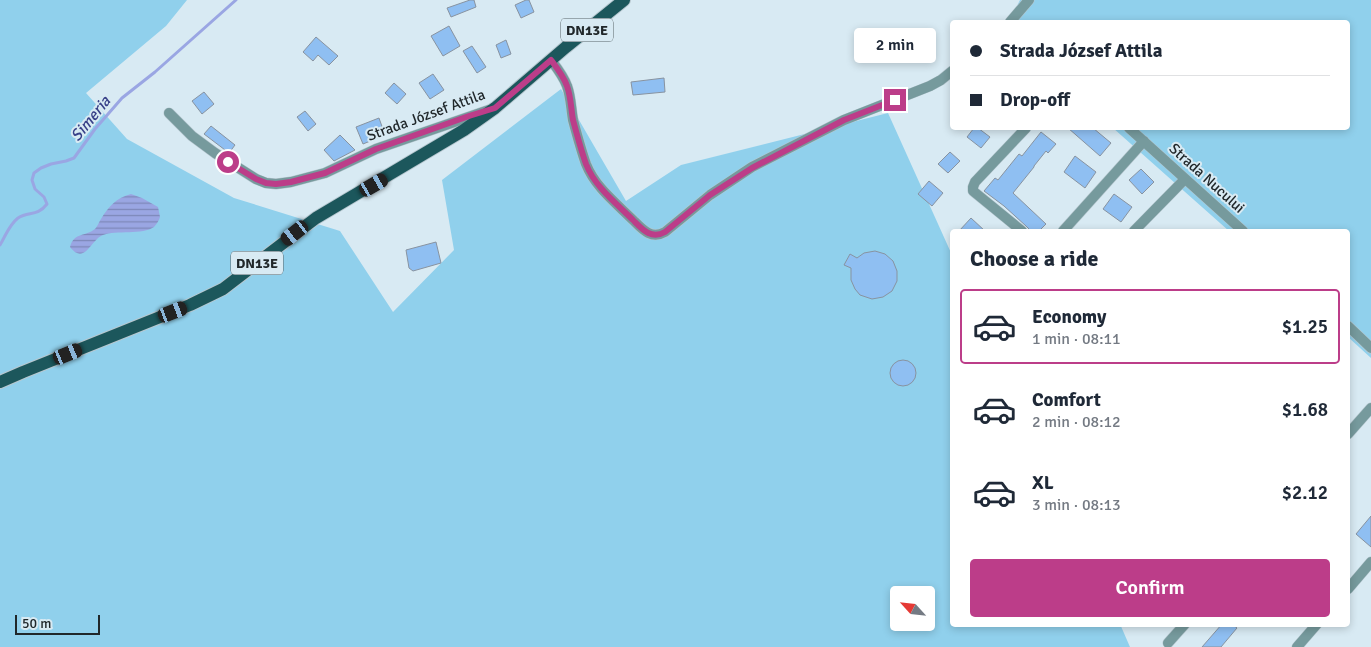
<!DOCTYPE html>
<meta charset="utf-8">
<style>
:root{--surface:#fff;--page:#f6f6f7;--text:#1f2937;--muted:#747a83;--line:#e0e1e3;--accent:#bc3d89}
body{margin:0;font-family:Signika,sans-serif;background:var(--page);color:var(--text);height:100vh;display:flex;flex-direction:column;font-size:19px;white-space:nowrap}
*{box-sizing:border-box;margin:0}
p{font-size:16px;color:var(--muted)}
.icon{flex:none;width:28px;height:28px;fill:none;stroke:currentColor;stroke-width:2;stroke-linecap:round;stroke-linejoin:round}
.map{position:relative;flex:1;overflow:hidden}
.details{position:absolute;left:950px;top:229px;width:400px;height:398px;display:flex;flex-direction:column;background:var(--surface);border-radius:5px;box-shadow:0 2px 8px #0003}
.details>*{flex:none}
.hud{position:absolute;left:950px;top:20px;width:400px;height:110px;border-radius:5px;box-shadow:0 2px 8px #0003;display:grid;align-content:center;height:110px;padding:0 20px;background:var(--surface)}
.needle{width:32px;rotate:297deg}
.controls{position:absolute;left:890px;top:586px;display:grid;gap:10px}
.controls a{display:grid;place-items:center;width:45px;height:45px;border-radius:5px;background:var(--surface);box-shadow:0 2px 8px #0003;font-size:25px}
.scale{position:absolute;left:15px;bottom:12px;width:85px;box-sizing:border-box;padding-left:5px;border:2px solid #20272a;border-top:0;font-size:14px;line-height:18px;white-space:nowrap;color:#20272a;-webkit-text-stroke:4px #d8eaf3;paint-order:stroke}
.end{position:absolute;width:22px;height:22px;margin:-11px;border:6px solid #bc3d89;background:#fff;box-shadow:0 0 0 2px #fff}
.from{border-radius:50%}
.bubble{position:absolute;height:35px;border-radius:5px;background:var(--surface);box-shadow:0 2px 8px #0003;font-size:16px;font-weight:600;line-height:35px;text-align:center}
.car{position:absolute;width:15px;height:30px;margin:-15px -8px;border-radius:6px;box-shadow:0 0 4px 1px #0007;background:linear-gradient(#222 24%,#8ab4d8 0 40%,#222 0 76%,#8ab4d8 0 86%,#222 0)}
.hud b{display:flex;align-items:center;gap:18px;height:48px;font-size:19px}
.hud b+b{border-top:1px solid var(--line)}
.hud i{width:12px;height:12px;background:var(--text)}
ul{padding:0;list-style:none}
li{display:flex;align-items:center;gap:15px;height:75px;margin:0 10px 8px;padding:0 10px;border:2px solid transparent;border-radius:5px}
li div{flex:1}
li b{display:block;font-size:19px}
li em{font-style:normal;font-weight:600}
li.current{border-color:var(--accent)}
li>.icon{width:45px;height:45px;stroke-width:1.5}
h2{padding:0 20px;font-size:22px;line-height:60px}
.button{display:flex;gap:10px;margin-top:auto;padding:10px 20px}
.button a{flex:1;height:58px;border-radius:5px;background:var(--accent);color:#fff;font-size:20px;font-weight:600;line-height:58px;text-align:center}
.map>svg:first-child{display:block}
</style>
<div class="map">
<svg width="1371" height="647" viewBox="0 0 1371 647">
<defs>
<pattern id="water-rules" width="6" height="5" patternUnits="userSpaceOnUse" patternTransform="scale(1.25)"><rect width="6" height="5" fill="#9aa6e3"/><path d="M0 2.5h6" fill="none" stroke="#7d87b8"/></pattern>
</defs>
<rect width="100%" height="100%" fill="#d8eaf3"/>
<path fill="#90d0ec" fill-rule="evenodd" d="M 0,0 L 187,0 L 166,26 L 86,93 L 127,139 L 234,198 L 340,231 L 393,312 L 454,250 L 442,180 L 561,89 L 626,201 L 681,165 L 888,113 L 952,255 L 952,624 L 1120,624 L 1130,647 L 0,647 ZM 899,595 L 926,595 L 926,622 L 899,622 Z
M 1020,0 L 1371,0 L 1371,358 L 1348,337 L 1348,231 L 1229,231 L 1113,128 L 1348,128 L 1348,22 L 1009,22 Z"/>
<path fill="url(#water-rules)" d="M 131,194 L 142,198 L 158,207 L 160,217 C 159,220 157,224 154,227 C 143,235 116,230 103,235 C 91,239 85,266 70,247 C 74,232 85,237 95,229 C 97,227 99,222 101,219 C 109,206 116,198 131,194 Z"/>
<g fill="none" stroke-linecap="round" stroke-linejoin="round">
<path stroke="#9aa6e3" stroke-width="3" d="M 0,245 C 6,235 9,225 18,218 C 29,211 37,217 47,204 L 44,197 L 35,189 L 32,180 L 34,173 L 41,168 L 51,164 L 66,161 L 74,158 L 95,129 L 122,98 L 155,72 L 236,0"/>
</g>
<path fill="#8fbff2" stroke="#8893a0" d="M 470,0 L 474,0 L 476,7 L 451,17 L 447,8 Z
M 526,0 L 529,0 L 534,12 L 521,18 L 515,5 Z
M 449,26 L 460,46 L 443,56 L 431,36 Z
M 316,37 L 338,56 L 329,65 L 318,55 L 313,61 L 303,52 Z
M 506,40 L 511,54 L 501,58 L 496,45 Z
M 472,46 L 486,67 L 477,73 L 463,51 Z
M 433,74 L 444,90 L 430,99 L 419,83 Z
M 664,78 L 665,92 L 633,95 L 631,82 Z
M 394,83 L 406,94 L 397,104 L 385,93 Z
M 204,92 L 214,104 L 202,114 L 192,101 Z
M 305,111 L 316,124 L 308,131 L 297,117 Z
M 379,118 L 385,135 L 363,144 L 356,127 Z
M 211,126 L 235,145 L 229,153 L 204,134 Z
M 974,128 L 978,128 L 990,137 L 981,148 L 967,137 Z
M 1068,128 L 1093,128 L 1111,143 L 1100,156 Z
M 1041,132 L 1056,144 L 1048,153 L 1046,151 L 1034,166 L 1034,167 L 1013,193 L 1046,224 L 1039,231 L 1031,231 L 1026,226 L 1004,206 L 984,191 L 995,178 L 998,180 L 1019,154 L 1022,156 Z
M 340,135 L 355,150 L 334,161 L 324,150 Z
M 950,152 L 960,161 L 948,173 L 938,164 Z
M 1075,156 L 1096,172 L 1085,188 L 1064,172 Z
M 1141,169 L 1154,182 L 1142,194 L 1129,180 Z
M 929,181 L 943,193 L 932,206 L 918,194 Z
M 1114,194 L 1132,207 L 1121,222 L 1103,209 Z
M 971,218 L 985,231 L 959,231 Z
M 436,242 L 441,263 L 413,271 L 409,268 L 406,250 Z
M 875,251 L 885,254 L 893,261 L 897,271 L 897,281 L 892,291 L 883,297 L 872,299 L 860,295 L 855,289 L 851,280 L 851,268 L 844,265 L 850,254 L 857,258 L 864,253 Z
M890 373a13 13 0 1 1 26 0a13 13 0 1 1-26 0Z
M 1371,516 L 1371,547 L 1356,534 Z
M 1222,624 L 1232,624 L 1237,628 L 1221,647 L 1202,647 Z"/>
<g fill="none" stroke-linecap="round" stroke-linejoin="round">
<g stroke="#b7c7cf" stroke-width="11">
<path id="minor" d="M 1010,22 L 1029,0
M 551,60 C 557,68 564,77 567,86 C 571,97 571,109 573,120 C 577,135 581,150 586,164 C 595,187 616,203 633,220 C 642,229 651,240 665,232 L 710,195 L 752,167 L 844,120 L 930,86 L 941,80 L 952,71
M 169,113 L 192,136 L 215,153 L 256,179 L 266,183 L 276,184 L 291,182 L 325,173 L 376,149 L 489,110
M 1129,128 L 1243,231
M 1022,231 L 973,191 L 973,187 L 975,182 L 1026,128
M 1063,231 L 1144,141
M 1134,231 L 1185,179
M 1348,326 L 1371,348
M 1348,434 L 1371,408
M 1348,589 L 1371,562
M 1168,643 L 1185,624
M 1297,647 L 1317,624"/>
</g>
<g stroke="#b7c7cf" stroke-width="14">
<path id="primary" d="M 0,382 L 23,372 L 190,305 L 223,289 L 316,218 L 464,130 L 495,108 L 566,47 L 624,0"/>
</g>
<use href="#minor" stroke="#769a9d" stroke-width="10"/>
<use href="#primary" stroke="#1c575c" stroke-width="12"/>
</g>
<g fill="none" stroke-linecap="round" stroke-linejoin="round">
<path stroke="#bc3d89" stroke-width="6" d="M 228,162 L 256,179 L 266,183 L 276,184 L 291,182 L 325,173 L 376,149 L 469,116 L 495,108 L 551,60 C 557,68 564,77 567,86 C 571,97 571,109 573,120 C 577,135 581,150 586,164 C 595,187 616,203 633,220 C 642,229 651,240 665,232 L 710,195 L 752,168 L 844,120 L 895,100"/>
</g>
<g text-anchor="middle" stroke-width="4" stroke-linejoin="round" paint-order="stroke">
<g fill="#d8eaf3" stroke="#576266" stroke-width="1">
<rect x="561" y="18.5" width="52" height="23" rx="4"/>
<rect x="231" y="251.5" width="52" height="23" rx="4"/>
</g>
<g font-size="14" font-weight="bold" fill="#20272a">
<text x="587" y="35">DN13E</text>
<text x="257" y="268">DN13E</text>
</g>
<g font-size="15" fill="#20272a" stroke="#d8eaf3">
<text transform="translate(426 115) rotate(-20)" y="5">Strada József Attila</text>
<text transform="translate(1207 178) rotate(42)" y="5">Strada Nucului</text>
</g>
<g font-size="16" font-style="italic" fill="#384088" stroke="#d8eaf3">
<text transform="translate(90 118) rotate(-51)" y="6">Simeria</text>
</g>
</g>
</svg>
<div class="controls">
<a><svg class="needle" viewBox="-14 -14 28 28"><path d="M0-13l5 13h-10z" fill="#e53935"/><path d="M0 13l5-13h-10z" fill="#747a83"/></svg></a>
</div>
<div class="scale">50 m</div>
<i class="end from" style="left:228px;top:162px"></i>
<i class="end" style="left:895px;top:100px"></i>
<div class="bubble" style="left:854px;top:28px;width:82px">2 min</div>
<i class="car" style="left:374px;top:185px;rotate:60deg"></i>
<i class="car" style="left:295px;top:233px;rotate:232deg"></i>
<i class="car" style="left:173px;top:312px;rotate:69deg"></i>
<i class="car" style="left:68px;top:354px;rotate:68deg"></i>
<div class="hud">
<b><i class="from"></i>Strada József Attila</b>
<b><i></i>Drop-off</b>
</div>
<section class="details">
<h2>Choose a ride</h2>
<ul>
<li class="current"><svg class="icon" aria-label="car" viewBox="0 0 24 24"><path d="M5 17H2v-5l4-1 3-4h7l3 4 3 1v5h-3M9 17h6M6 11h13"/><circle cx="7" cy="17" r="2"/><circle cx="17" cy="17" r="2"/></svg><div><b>Economy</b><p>1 min · 08:11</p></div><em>$1.25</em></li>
<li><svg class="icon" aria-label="car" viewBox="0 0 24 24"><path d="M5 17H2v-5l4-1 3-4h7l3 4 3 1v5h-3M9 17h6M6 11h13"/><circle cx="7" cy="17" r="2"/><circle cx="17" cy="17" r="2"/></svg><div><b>Comfort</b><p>2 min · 08:12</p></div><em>$1.68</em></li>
<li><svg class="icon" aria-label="car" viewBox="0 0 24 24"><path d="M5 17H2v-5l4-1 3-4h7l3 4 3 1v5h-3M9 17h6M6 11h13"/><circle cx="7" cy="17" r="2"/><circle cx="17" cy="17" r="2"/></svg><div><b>XL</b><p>3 min · 08:13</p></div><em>$2.12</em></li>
</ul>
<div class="button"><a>Confirm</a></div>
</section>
</div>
